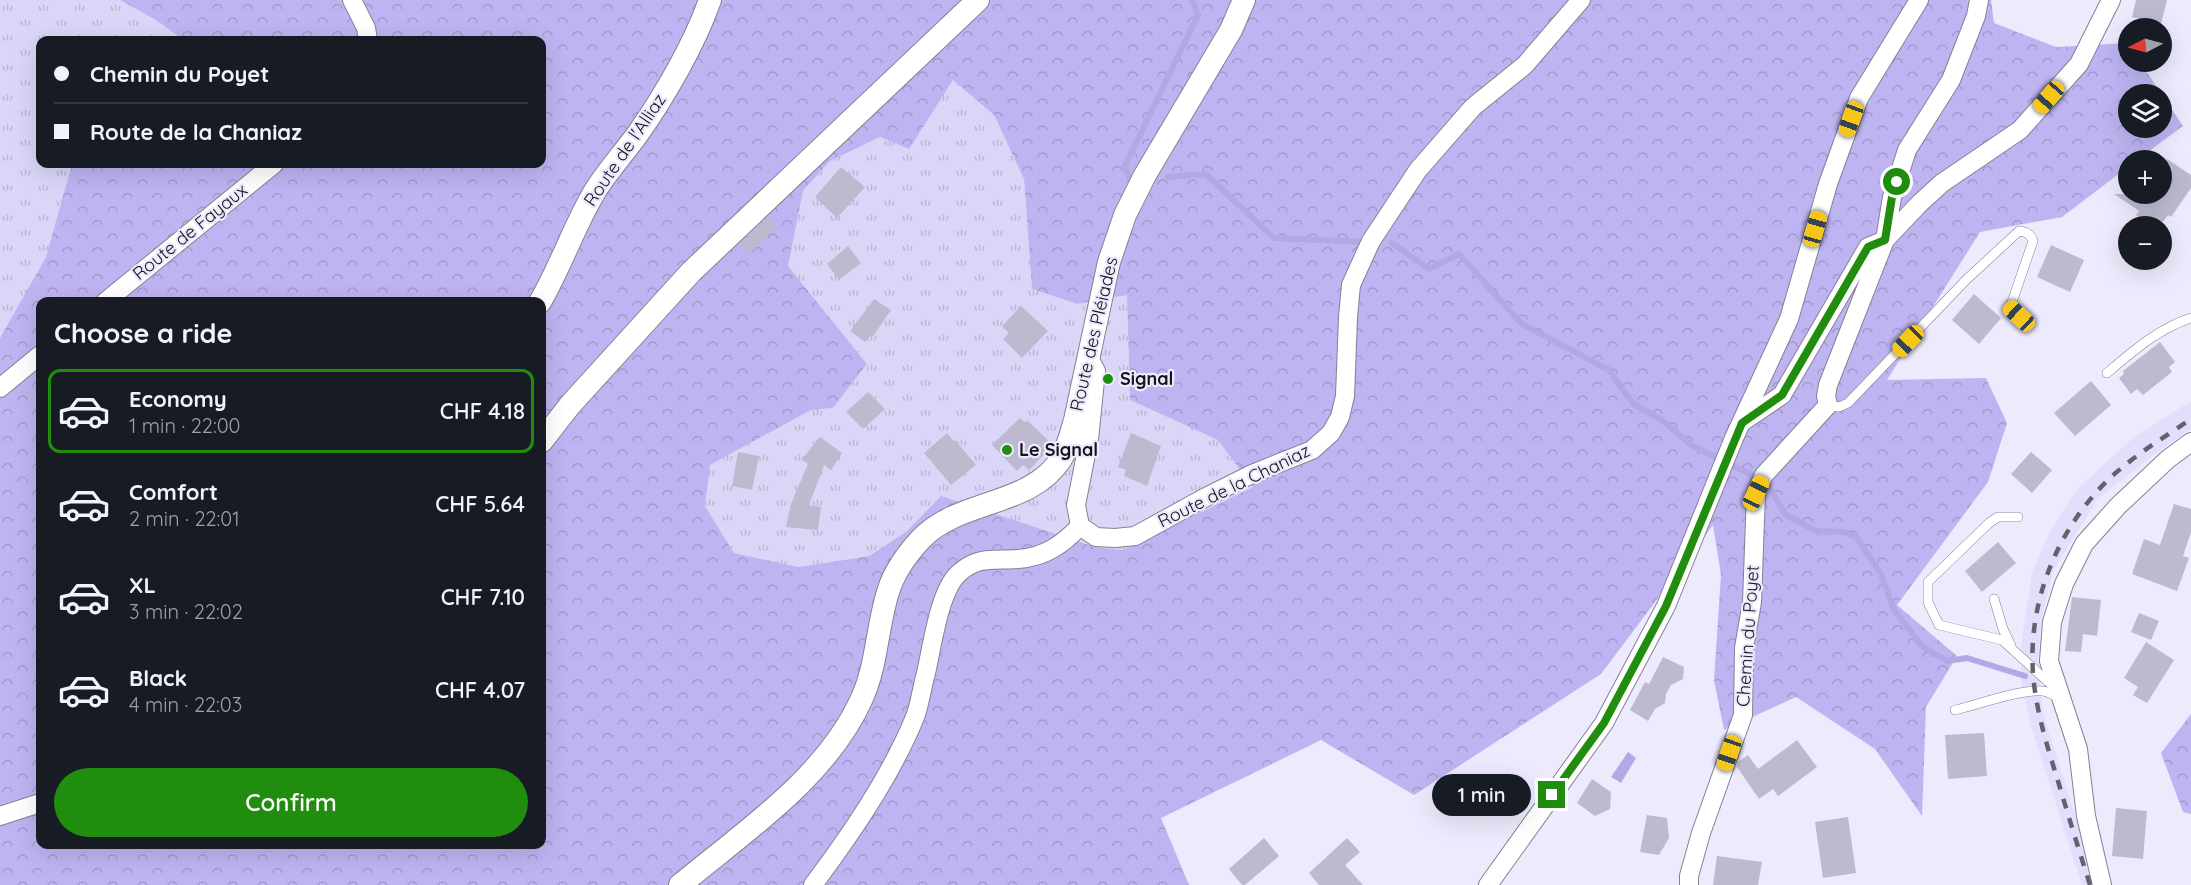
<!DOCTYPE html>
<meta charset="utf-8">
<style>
:root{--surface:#171b24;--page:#20242c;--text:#f1f3f6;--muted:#9ea1a6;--line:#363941;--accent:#218d0e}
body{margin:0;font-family:Quicksand,sans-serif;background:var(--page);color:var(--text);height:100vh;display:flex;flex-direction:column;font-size:22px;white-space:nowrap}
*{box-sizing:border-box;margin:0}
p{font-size:20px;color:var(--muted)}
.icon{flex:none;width:33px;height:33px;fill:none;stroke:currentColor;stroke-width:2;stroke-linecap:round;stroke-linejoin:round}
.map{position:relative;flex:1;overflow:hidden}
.details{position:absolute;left:36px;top:297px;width:510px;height:552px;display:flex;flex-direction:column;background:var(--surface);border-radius:12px;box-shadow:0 6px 24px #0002}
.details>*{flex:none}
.top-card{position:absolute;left:36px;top:36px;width:510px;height:132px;border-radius:12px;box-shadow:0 6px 24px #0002;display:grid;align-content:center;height:132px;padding:0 18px;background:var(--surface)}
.needle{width:39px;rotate:264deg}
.fabs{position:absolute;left:2118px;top:18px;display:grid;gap:12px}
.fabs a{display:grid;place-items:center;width:54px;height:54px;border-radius:50%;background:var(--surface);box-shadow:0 6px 24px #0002;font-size:30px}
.end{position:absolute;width:27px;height:27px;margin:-14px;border:8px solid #218d0e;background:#fff;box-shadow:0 0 0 3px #fff}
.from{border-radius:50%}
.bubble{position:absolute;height:42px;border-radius:21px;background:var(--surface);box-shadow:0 6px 24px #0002;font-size:20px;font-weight:600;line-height:42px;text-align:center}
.car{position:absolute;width:18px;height:36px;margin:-18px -9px;border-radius:8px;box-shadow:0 0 4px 2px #0007;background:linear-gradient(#f5c518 24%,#345 0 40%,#f5c518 0 76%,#345 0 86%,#f5c518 0)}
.top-card b{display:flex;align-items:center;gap:21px;height:57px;font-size:22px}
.top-card b+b{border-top:2px solid var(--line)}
.top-card i{width:15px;height:15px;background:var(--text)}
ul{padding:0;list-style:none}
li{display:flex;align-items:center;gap:18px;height:84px;margin:0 12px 9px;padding:0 6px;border:3px solid transparent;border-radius:12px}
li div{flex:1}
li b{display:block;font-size:22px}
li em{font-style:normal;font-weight:600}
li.selected{border-color:var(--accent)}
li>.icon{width:54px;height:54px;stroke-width:1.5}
h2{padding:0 18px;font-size:27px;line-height:72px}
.button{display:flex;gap:12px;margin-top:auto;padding:12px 18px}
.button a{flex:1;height:69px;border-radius:36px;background:var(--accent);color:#fff;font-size:24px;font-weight:600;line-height:69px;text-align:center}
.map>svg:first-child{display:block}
</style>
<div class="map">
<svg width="2191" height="885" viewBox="0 0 2191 885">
<defs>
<pattern id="grass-tufts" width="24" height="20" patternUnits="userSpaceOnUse" patternTransform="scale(1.5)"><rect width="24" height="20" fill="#dad6f7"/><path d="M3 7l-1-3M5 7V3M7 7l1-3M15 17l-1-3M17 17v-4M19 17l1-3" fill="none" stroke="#bab7d3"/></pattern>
<pattern id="forest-crowns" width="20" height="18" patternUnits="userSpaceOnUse" patternTransform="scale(1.5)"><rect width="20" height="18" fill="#beb4f1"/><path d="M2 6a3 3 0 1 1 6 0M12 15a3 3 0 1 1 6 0" fill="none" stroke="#a29ace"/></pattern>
</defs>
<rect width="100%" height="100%" fill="#eceafc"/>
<path fill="#e2dffc" d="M 2191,401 L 2191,429 L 2154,454 L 2098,499 L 2054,569 L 2041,620 L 2038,665 L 2043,713 L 2097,885 L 2082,885 L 2031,726 L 2021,682 L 2021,645 L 2032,573 L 2049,534 L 2077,489 L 2133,438 Z"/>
<path fill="url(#grass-tufts)" d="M 0,0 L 120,0 L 154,19 L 184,40 L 40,40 L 40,164 L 72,164 L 46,257 L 0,338 Z
M 953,80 L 994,115 L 1024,179 L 1032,289 L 1077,304 L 1127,295 L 1130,400 L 1218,440 L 1254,487 L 1123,550 L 1095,547 L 941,497 L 906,532 L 869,556 L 799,567 L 734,553 L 705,506 L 710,465 L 811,410 L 833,408 L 867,364 L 788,266 L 803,191 L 830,161 L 880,137 L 909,148 Z"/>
<path fill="url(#forest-crowns)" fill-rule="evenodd" d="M 120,0 L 1991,0 L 1994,23 L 2056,47 L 2128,43 L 2128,62 L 2140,62 L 2183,126 L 2137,160 L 2128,160 L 2128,167 L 2062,217 L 1980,232 L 1887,380 L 1986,378 L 2007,423 L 1988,482 L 1897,605 L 1957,656 L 1926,707 L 1922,816 L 1875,749 L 1796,697 L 1724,730 L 1714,680 L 1721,575 L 1713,525 L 1601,674 L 1414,795 L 1321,740 L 1161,818 L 1189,885 L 0,885 L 0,338 L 46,257 L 72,164 L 542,164 L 542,40 L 184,40 L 154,19 ZM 953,80 L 994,115 L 1024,179 L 1032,289 L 1077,304 L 1127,295 L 1130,400 L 1218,440 L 1253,487 L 1123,550 L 1095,547 L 941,496 L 906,532 L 869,556 L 799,567 L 734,553 L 705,506 L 710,465 L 811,410 L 833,408 L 867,364 L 788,266 L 803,191 L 830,161 L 880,137 L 909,149 ZM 2128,94 L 2162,94 L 2162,128 L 2128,128 ZM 40,302 L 542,302 L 542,844 L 40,844 Z
M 2191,714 L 2191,814 L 2183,812 L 2161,753 Z"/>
<path fill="#b1a8e4" d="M 1628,752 L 1636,758 L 1621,783 L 1611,777 Z"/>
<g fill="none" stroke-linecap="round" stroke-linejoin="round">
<path stroke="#b1a8e4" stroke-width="6" d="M 1168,177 L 1206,174 L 1274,238 L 1363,242
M 1130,180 L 1125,166 L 1198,15 L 1192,0
M 1392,243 L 1429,269 L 1459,254 L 1522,324 L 1609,370 L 1633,404 L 1662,420 L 1691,445 L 1752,475 L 1771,490 L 1786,515 L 1816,531 L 1844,532 L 1856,537 L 1881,574 L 1894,610 L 1922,646 L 1947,661 L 1967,658 L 2025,676"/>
</g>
<path fill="#bdbacf" d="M 2136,0 L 2167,0 L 2161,24 L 2132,17 Z
M 2167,159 L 2191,175 L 2191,188 L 2171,217 L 2168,215 L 2160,226 L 2154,226 L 2136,215 L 2139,211 L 2114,194 L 2162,194 L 2162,168 Z
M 841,167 L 865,187 L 837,218 L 815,197 Z
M 768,217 L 777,227 L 749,254 L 740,244 Z
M 2051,245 L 2084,260 L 2070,292 L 2037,277 Z
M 848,246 L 861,263 L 839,280 L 827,264 Z
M 1974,294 L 2001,318 L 1979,344 L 1952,320 Z
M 874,299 L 891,310 L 873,336 L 871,335 L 865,342 L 850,331 Z
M 1021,306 L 1048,331 L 1022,358 L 1003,339 L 1009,333 L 1002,326 Z
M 2160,342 L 2175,362 L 2169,367 L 2172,372 L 2143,395 L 2137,389 L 2131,394 L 2119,378 L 2124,374 L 2123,371 Z
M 2091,381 L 2111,405 L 2075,436 L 2054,413 Z
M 868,392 L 885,409 L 863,429 L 846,412 Z
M 1020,418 L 1025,422 L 1028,421 L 1053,445 L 1029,470 L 1023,465 L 1017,471 L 992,445 Z
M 947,433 L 954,441 L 955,440 L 976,465 L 951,485 L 924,453 Z
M 1131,433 L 1161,446 L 1147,486 L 1124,476 L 1126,470 L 1118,467 Z
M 820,437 L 842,453 L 831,470 L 824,465 L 809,505 L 821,507 L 818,530 L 786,527 L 791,504 L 808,464 L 802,459 Z
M 738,452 L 759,456 L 752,490 L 732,486 Z
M 2031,452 L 2052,470 L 2032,493 L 2011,474 Z
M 2174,504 L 2191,509 L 2191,532 L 2183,556 L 2189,558 L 2177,591 L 2132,574 L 2144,539 L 2160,545 Z
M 1998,542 L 2016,563 L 1982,592 L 1965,571 Z
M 2072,597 L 2101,600 L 2097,636 L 2083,634 L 2081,652 L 2065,651 Z
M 2139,613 L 2159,621 L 2151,640 L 2131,632 Z
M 2146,642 L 2174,660 L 2147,703 L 2133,695 L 2138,687 L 2124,678 Z
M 1663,657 L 1684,667 L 1683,679 L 1671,685 L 1666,694 L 1665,703 L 1655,709 L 1648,721 L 1630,710 L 1645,682 L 1649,684 Z
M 1984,733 L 1987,776 L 1948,779 L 1945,735 Z
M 1797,740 L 1817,767 L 1778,796 L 1773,789 L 1759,799 L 1737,767 L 1738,762 L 1748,755 L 1758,769 Z
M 1592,779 L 1611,792 L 1610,809 L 1595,816 L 1577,803 Z
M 2116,808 L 2147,811 L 2143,859 L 2112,856 Z
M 1647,815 L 1667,818 L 1669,838 L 1659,855 L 1640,852 Z
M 1848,817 L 1856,873 L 1823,878 L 1815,822 Z
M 1264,838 L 1279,856 L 1245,885 L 1242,885 L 1229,869 Z
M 1347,838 L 1360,852 L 1345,865 L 1363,885 L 1319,885 L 1309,873 Z
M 1717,856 L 1762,862 L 1758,885 L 1713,885 Z"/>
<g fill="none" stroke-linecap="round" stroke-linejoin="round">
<g stroke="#838194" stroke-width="10">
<path id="service" d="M 2107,373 C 2132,352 2159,328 2191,318
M 1828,405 L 1839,407 L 1848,403 L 1967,279 L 2019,231 C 2027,232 2030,234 2033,241 L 2010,308 L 2028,325
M 2018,517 L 1998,517 L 1989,523 L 1928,582 L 1928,602 L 1939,625 L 2002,640 L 2055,688
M 1994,599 L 2003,629 L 2011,646
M 1955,710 C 1976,705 2022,689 2042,691 C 2048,691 2054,696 2060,698"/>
</g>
<g stroke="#838194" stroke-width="20">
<path id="minor" d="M 352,0 L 366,28 L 368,40
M 105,302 L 274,164
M 1089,358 L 1096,371 L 1089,439 L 1076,505 L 1080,526 L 1096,537 L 1115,538 L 1135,536 L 1206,497 L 1252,474 L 1312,450 L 1331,433 L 1340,417 L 1345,396 L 1348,317 L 1351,285 L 1371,241 L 1418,170 L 1473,107 L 1525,65 L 1581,0
M 0,388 L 40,355
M 1742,422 L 1782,395 L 1868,247 L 1885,240 L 1920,203 L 1942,183 L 2020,130 L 2079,64 L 2111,0
M 0,816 L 40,803
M 813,885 C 851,834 891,776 915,717 C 920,704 922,687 926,673 C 932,647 939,592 958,574 C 978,555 994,561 1018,559 C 1045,557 1062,545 1080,526
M 1488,885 L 1604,723 L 1666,606 L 1734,438 L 1789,319 L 1828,184 L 1859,98 L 1919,0
M 1689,885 L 1689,876 L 1701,833 L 1743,715 L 1744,648 L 1752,602 L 1756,493 L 1764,475 L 1828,405 L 1826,396 L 1828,385 L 1885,240 L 1892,197 L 1907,150 L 1951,80 L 1976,16 L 1979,0
M 2102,885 L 2086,816 L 2078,749 L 2049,661 L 2052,622 L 2064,584 L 2084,544 L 2118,506 L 2168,459 L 2191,442"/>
</g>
<g stroke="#838194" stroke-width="24">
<path id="tertiary" d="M 540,302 C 561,266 574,226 595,191 C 608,170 625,152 639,132 C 665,95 695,43 710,0
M 542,441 L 570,405 L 691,272 L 978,0
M 680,885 C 745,831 827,777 862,698 C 877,665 877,627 888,592 C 894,572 907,554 921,539 C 959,499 1030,507 1061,459 C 1068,447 1071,433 1075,420 L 1109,262 L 1125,215 L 1145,175 L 1231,30 L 1244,0"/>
</g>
<use href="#service" stroke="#fff" stroke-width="9"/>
<use href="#minor" stroke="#fff" stroke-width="18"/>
<use href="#tertiary" stroke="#fff" stroke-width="22"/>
<path stroke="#62616c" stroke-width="4.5" stroke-dasharray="10 10" stroke-linecap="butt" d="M 2090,885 C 2079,850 2068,815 2058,781 C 2048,749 2038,717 2034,684 C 2025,608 2055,531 2110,478 C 2135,455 2163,438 2191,419"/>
</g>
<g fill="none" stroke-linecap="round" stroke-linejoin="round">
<path stroke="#218d0e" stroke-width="8" d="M 1552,795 L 1604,723 L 1666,606 L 1742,423 L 1782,395 L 1868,247 L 1885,240 L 1892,197 L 1897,182"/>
</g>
<g fill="#218d0e" stroke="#eceafc" stroke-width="2">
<circle cx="1108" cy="379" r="6"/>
<circle cx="1007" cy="450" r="6"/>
</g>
<g text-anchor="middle" stroke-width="4.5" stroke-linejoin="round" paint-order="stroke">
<g font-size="18" fill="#15141b" stroke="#eceafc">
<text transform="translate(625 150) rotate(-56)" y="6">Route de l'Alliaz</text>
<text transform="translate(190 232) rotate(-39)" y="6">Route de Fayaux</text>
<text transform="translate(1094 334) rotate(-77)" y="6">Route des Pléiades</text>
<text transform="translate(1234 486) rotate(-26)" y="6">Route de la Chaniaz</text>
<text transform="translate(1748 636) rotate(-86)" y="6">Chemin du Poyet</text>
</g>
<g font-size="18" font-weight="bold" fill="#15141b" stroke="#eceafc" text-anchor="start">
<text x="1120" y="385">Signal</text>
<text x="1019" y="456">Le Signal</text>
</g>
</g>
</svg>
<div class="fabs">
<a><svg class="needle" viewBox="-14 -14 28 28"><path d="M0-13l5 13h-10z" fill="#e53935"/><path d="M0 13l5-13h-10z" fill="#9ea1a6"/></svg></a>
<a><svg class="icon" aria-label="layers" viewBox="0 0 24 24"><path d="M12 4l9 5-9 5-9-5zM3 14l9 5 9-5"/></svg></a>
<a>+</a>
<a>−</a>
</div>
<i class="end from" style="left:1897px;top:182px"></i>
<i class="end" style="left:1552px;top:795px"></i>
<div class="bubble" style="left:1432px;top:774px;width:99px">1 min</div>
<i class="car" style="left:2049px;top:97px;rotate:221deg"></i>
<i class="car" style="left:1851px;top:119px;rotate:200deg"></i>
<i class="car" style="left:1815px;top:229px;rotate:16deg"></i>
<i class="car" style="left:2019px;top:316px;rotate:313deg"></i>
<i class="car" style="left:1908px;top:341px;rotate:224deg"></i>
<i class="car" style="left:1756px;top:493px;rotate:25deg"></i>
<i class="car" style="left:1729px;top:753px;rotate:199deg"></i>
<div class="top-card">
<b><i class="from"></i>Chemin du Poyet</b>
<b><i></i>Route de la Chaniaz</b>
</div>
<section class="details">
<h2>Choose a ride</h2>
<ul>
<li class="selected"><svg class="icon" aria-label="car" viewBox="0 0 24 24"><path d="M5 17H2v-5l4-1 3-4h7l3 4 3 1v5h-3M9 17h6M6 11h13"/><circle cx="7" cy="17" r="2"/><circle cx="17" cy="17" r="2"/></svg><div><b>Economy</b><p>1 min · 22:00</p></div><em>CHF 4.18</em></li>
<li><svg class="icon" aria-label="car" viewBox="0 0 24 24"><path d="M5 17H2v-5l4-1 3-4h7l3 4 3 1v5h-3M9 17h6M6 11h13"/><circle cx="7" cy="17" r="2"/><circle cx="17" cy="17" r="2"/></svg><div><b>Comfort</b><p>2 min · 22:01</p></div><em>CHF 5.64</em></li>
<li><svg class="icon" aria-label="car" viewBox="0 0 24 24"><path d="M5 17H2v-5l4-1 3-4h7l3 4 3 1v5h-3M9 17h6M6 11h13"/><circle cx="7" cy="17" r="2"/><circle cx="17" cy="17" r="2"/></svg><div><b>XL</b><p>3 min · 22:02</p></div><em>CHF 7.10</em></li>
<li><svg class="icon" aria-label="car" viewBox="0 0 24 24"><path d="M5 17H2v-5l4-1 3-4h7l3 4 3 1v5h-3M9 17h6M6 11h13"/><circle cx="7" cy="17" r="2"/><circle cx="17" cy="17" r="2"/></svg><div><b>Black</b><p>4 min · 22:03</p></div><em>CHF 4.07</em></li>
</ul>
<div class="button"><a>Confirm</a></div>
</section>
</div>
